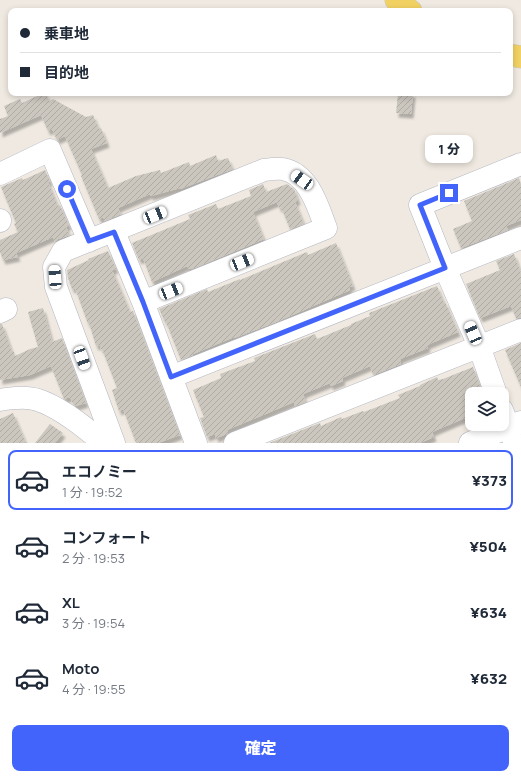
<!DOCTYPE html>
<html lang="ja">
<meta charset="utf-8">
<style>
:root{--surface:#fff;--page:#f2f2f3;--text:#1f2937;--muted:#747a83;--line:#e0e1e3;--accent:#4264fb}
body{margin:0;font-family:Manrope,"Noto Sans JP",sans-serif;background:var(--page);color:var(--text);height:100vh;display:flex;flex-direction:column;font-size:15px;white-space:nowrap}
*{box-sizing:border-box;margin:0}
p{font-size:13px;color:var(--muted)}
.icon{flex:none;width:22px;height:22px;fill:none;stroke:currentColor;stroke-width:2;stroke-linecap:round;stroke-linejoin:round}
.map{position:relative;height:443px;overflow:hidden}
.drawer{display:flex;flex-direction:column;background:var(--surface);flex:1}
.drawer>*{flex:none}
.top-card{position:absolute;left:8px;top:8px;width:505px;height:88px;border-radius:8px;box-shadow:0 2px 6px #0003;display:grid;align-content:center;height:88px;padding:0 12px;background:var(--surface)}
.buttons{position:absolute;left:465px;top:387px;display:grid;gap:8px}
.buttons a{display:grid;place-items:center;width:44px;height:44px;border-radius:8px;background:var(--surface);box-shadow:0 2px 6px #0003;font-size:20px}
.end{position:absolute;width:18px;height:18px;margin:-9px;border:5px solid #4264fb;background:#fff;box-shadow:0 0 0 2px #fff}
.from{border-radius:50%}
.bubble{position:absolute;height:28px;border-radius:8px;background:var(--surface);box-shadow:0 2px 6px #0003;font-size:13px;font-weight:800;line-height:28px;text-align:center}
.car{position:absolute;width:12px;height:24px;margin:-12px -6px;border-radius:5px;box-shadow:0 0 3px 1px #0007;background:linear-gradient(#fff 24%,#345 0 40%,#fff 0 76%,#345 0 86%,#fff 0)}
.top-card b{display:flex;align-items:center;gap:14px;height:38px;font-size:15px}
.top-card b+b{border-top:1px solid var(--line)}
.top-card i{width:10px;height:10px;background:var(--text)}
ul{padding:7px 0 0;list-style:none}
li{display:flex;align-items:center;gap:12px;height:60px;margin:0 8px 6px;padding:0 4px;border:2px solid transparent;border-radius:8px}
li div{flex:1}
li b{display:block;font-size:15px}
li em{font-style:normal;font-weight:800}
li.on{border-color:var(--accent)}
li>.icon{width:36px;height:36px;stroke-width:1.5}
.action{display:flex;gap:8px;margin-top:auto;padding:8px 12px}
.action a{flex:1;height:46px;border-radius:8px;background:var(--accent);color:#fff;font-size:16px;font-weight:800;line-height:46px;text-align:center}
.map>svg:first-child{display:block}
</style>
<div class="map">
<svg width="521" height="443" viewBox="0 0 521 443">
<defs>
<pattern id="building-hatch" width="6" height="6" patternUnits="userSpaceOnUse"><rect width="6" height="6" fill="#cbc7bf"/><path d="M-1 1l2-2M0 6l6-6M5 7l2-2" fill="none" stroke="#afaba4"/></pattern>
<filter id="shadow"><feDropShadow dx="2.5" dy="4.5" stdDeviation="1" flood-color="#0004"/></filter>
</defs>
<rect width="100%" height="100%" fill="#efe9e1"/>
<path fill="url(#building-hatch)" filter="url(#shadow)" d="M 44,93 L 46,93 L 49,101 L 53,99 L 86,117 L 93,115 L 99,129 L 101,128 L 107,143 L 91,149 L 108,188 L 136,176 L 160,170 L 161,173 L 189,162 L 190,166 L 216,155 L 218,161 L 228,158 L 233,169 L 180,189 L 180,188 L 151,196 L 150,194 L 118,208 L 121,214 L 105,221 L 103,217 L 99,219 L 81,176 L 82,175 L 65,136 L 57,140 L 52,129 L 48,131 L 41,115 L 0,133 L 0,119 L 8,116 L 4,106 L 20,99 L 22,103 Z
M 398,93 L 413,93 L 411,114 L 396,113 Z
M 45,170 L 50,181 L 48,182 L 58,206 L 60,205 L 69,225 L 66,227 L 70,235 L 58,239 L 55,242 L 53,237 L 16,253 L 18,257 L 3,260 L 0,252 L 0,240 L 18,232 L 14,224 L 16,223 L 1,187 L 22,178 L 23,180 Z
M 519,178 L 521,184 L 521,220 L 506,226 L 508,230 L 461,248 L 453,229 L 472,221 L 464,201 Z
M 263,184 L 266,192 L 287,184 L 291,187 L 294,189 L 298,200 L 295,202 L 304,224 L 290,229 L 281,207 L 279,208 L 277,202 L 253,212 L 264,239 L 192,269 L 191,268 L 189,269 L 187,266 L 152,282 L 143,258 L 139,260 L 132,243 L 190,219 L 188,215 L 216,204 L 218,209 L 251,196 L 249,190 Z
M 336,243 L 353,286 L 349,287 L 350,290 L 276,322 L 234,338 L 234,337 L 193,354 L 193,355 L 181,360 L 166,322 L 165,322 L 159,309 L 207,289 L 208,292 L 240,279 L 240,280 L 307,252 L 308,255 Z
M 108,251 L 116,269 L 112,270 L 130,312 L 133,311 L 180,435 L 158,443 L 136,443 L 123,409 L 119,411 L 112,390 L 117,388 L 102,349 L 101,350 L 100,345 L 96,346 L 89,323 L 88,324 L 75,288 L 72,289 L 68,278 L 67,270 L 89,260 L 88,259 Z
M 514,254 L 521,273 L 521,318 L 516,318 L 511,306 L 480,318 L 466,284 L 500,270 L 496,261 Z
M 437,286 L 444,303 L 445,302 L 458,332 L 427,345 L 428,348 L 400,359 L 401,364 L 373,375 L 370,366 L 342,378 L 343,381 L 331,386 L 330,383 L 303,394 L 306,402 L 295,406 L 294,402 L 227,430 L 228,433 L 227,434 L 216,438 L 215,434 L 207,437 L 200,418 L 204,417 L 193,390 L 221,378 L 220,374 L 255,361 L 254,358 L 315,334 L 317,339 L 351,325 L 351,324 L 370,316 L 369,313 Z
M 43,308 L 52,342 L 62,338 L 86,403 L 76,406 L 73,404 L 70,397 L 64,399 L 51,366 L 30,375 L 0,380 L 0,324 L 2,324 L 12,352 L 14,352 L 15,356 L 30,349 L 38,347 L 28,312 Z
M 521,343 L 521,387 L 505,350 Z
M 473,367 L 483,394 L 472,394 L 472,415 L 432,432 L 434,437 L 420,443 L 269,443 L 320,423 L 321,426 L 341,417 L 342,419 L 363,411 L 364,412 L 400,398 L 398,395 L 420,386 L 420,385 L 437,377 L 438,380 L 443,379 Z
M 13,413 L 26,443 L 0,443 L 0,419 Z
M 50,424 L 63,433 L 55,443 L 35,443 Z"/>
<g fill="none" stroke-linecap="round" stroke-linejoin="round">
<g stroke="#b4b7c1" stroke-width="23">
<path id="minor" d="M 0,174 L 50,150 L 89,241
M 0,220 L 0,221
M 114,232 L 143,302 L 196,443
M 0,312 L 6,309
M 171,377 L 521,238
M 496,394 L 479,346 L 445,268 L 420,205 L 521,164
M 0,400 C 12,398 26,396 38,400 C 59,407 86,428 103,443
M 502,410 L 515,443
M 114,443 L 56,287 L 54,267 L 63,251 L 264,170 C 271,169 277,168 283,169 C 309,174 318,207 326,228 L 143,302
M 235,443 L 521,330
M 470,443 L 521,422"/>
</g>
<g stroke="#c9c9c9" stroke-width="23">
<path id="major" d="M 396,0 L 411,11
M 510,55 L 521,57"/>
</g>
<use href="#minor" stroke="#fff" stroke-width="22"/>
<use href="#major" stroke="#f2d163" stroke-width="22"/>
</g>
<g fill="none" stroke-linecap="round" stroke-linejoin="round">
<path stroke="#4264fb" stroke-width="5" d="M 67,189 L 89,241 L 114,232 L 143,302 L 171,377 L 445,268 L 420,205 L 449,193"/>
</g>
</svg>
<div class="buttons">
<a><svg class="icon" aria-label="layers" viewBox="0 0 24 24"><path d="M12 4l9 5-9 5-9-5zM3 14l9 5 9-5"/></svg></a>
</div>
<i class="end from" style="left:67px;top:189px"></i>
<i class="end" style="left:449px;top:193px"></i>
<div class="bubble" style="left:425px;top:135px;width:48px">1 分</div>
<i class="car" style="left:302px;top:180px;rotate:305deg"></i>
<i class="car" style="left:155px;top:215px;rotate:68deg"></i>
<i class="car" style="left:242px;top:262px;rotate:68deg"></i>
<i class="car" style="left:55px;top:277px;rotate:356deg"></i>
<i class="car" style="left:171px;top:291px;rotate:68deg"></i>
<i class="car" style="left:473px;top:333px;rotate:337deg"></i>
<i class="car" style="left:82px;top:358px;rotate:160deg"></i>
<div class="top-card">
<b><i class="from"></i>乗車地</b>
<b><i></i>目的地</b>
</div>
</div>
<section class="drawer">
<ul>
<li class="on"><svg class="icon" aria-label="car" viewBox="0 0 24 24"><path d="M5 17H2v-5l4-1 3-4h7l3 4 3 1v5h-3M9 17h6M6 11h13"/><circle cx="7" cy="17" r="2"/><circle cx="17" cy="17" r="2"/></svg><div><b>エコノミー</b><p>1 分 · 19:52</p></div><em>¥373</em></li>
<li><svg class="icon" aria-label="car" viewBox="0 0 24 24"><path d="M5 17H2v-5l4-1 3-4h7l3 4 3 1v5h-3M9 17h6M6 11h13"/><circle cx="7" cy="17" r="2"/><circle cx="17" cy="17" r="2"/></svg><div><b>コンフォート</b><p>2 分 · 19:53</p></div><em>¥504</em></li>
<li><svg class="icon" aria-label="car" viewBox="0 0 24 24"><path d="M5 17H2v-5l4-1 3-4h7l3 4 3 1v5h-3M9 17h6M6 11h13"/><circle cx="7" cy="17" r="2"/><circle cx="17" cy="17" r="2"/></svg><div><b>XL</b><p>3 分 · 19:54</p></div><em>¥634</em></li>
<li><svg class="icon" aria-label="car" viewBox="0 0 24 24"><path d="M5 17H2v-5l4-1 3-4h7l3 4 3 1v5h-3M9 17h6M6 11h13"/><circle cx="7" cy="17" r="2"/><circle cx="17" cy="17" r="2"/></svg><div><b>Moto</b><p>4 分 · 19:55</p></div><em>¥632</em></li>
</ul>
<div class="action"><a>確定</a></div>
</section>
